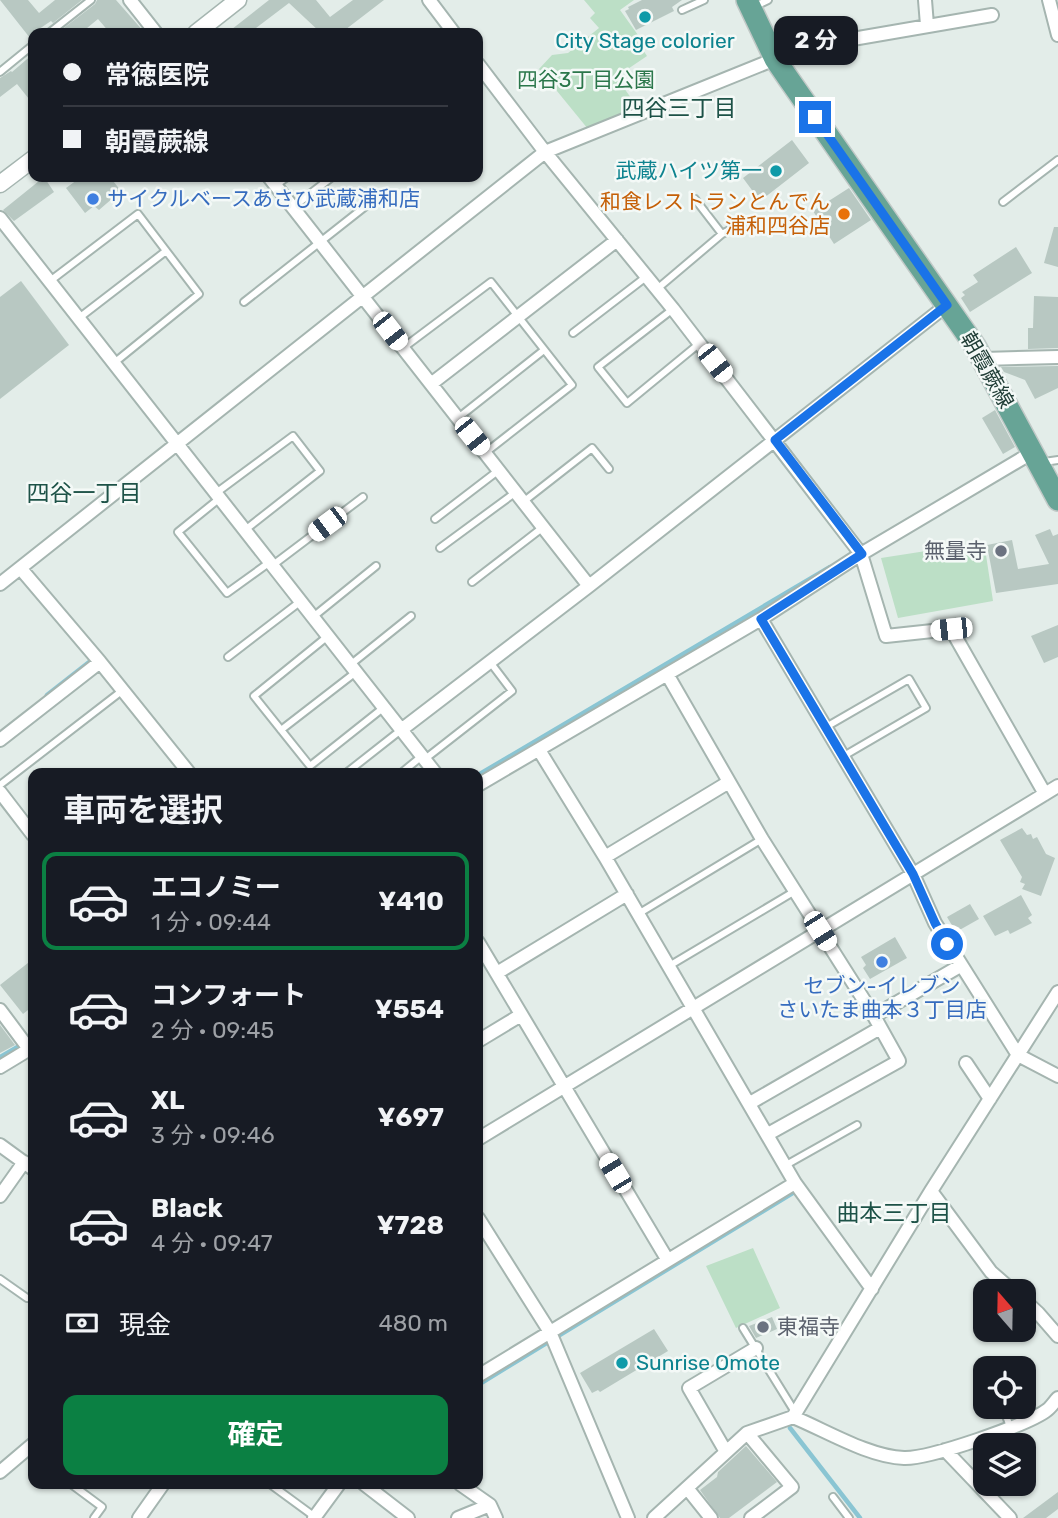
<!DOCTYPE html>
<html lang="ja">
<meta charset="utf-8">
<style>
:root{--surface:#171b24;--page:#20242c;--text:#f1f3f6;--muted:#9ea1a6;--line:#363941;--accent:#0b8043}
body{margin:0;font-family:Rubik,"Noto Sans JP",sans-serif;background:var(--page);color:var(--text);height:100vh;display:flex;flex-direction:column;font-size:26px;white-space:nowrap}
*{box-sizing:border-box;margin:0}
p{font-size:23px;color:var(--muted)}
.icon{flex:none;width:38px;height:38px;fill:none;stroke:currentColor;stroke-width:2;stroke-linecap:round;stroke-linejoin:round}
.map{position:relative;flex:1;overflow:hidden}
.side{position:absolute;left:28px;top:768px;width:455px;height:721px;display:flex;flex-direction:column;background:var(--surface);border-radius:14px;box-shadow:0 2px 5px #0004}
.side>*{flex:none}
.banner{position:absolute;left:28px;top:28px;width:455px;height:154px;border-radius:14px;box-shadow:0 2px 5px #0004;display:grid;align-content:center;height:154px;padding:0 35px;background:var(--surface)}
.needle{width:46px;rotate:340deg}
.fabs{position:absolute;left:973px;top:1279px;display:grid;gap:14px}
.fabs a{display:grid;place-items:center;width:63px;height:63px;border-radius:14px;background:var(--surface);box-shadow:0 2px 5px #0004;font-size:35px}
.end{position:absolute;width:32px;height:32px;margin:-16px;border:9px solid #1a73e8;background:#fff;box-shadow:0 0 0 4px #fff}
.from{border-radius:50%}
.bubble{position:absolute;height:49px;border-radius:14px;background:var(--surface);box-shadow:0 2px 5px #0004;font-size:23px;font-weight:700;line-height:49px;text-align:center}
.car{position:absolute;width:21px;height:42px;margin:-21px -10px;border-radius:9px;box-shadow:0 0 5px 2px #0007;background:linear-gradient(#fff 24%,#345 0 40%,#fff 0 76%,#345 0 86%,#fff 0)}
.banner b{display:flex;align-items:center;gap:24px;height:66px;font-size:26px}
.banner b+b{border-top:2px solid var(--line)}
.banner i{width:18px;height:18px;background:var(--text)}
ul{padding:0;list-style:none}
li{display:flex;align-items:center;gap:21px;height:98px;margin:0 14px 10px;padding:0 21px;border:4px solid transparent;border-radius:14px}
li div{flex:1}
li b{display:block;font-size:26px}
li em{font-style:normal;font-weight:700}
li.active{border-color:var(--accent)}
li>.icon{width:63px;height:63px;stroke-width:1.5}
h2{padding:0 35px;font-size:32px;line-height:84px}
.pay{display:flex;align-items:center;gap:18px;height:77px;padding:0 35px;font-size:26px}
.pay p{margin-inline-start:auto}
.action{display:flex;gap:14px;margin-top:auto;padding:14px 35px}
.action a{flex:1;height:80px;border-radius:14px;background:var(--accent);color:#fff;font-size:28px;font-weight:700;line-height:80px;text-align:center}
.map>svg:first-child{display:block}
</style>
<div class="map">
<svg width="1058" height="1518" viewBox="0 0 1058 1518">
<rect width="100%" height="100%" fill="#e3ede9"/>
<path fill="#bcdfc6" d="M 584,0 L 634,0 L 620,10 L 638,35 L 637,41 L 647,56 L 616,77 L 639,109 L 588,129 L 539,69 L 552,55 L 568,53 L 599,28 L 590,18 L 595,13 Z
M 984,542 L 993,601 L 898,618 L 881,558 Z
M 753,1248 L 780,1308 L 736,1328 L 706,1266 Z"/>
<g fill="none" stroke-linecap="round" stroke-linejoin="round">
<path stroke="#8ac5d3" stroke-width="4.5" d="M 47,695 L 93,659
M 478,775 L 830,567
M 0,1057 L 33,1038
M 478,1385 L 796,1191
M 790,1428 L 860,1518"/>
</g>
<path fill="#b8c8c2" d="M 0,0 L 28,0 L 39,13 L 55,0 L 82,0 L 53,23 L 51,21 L 33,33 L 30,38 Z
M 97,0 L 116,0 L 145,33 L 110,33 L 98,19 L 81,33 L 62,33 L 60,31 L 95,4 Z
M 269,0 L 316,0 L 330,17 L 353,0 L 384,0 L 341,33 L 321,33 L 289,3 L 256,28 L 261,33 L 227,33 Z
M 642,0 L 682,0 L 672,7 L 674,11 L 636,30 L 625,11 L 629,9 L 628,7 Z
M 33,54 L 33,104 L 17,84 L 0,97 L 0,78 L 11,71 L 12,72 Z
M 792,140 L 809,163 L 760,201 L 743,178 Z
M 44,177 L 54,192 L 14,221 L 3,210 Z
M 81,177 L 110,177 L 121,191 L 99,210 L 94,206 L 85,213 L 66,188 Z
M 849,188 L 871,220 L 834,244 L 813,211 Z
M 1054,227 L 1058,227 L 1058,267 L 1044,263 Z
M 1016,247 L 1032,273 L 970,312 L 961,298 L 965,295 L 962,292 L 978,282 L 973,275 Z
M 21,281 L 69,345 L 0,399 L 0,297 Z
M 1034,296 L 1058,297 L 1058,348 L 1028,349 L 1028,328 L 1033,328 Z
M 1058,366 L 1058,388 L 1035,399 L 1025,380 L 1004,372 L 1001,367 Z
M 995,410 L 1015,447 L 1003,454 L 982,418 Z
M 1050,529 L 1053,536 L 1058,534 L 1058,584 L 996,593 L 987,545 L 1012,540 L 1018,569 L 1049,564 L 1035,535 Z
M 1058,625 L 1058,657 L 1044,663 L 1031,636 Z
M 1022,828 L 1027,835 L 1031,834 L 1033,839 L 1037,837 L 1046,854 L 1055,858 L 1041,896 L 1022,889 L 1025,884 L 1020,882 L 1022,877 L 1000,840 Z
M 1021,895 L 1032,915 L 1028,918 L 1032,923 L 1010,934 L 1008,930 L 995,936 L 983,916 Z
M 970,904 L 979,919 L 956,932 L 947,917 Z
M 895,937 L 907,958 L 870,979 L 863,968 L 866,965 L 861,957 Z
M 33,959 L 33,1006 L 23,1014 L 0,985 Z
M 0,1025 L 15,1045 L 0,1053 Z
M 772,1317 L 777,1329 L 756,1338 L 749,1326 Z
M 654,1329 L 668,1351 L 600,1392 L 598,1390 L 592,1393 L 580,1373 Z
M 746,1446 L 777,1482 L 729,1518 L 720,1518 L 700,1490 L 717,1477 L 718,1472 Z
M 1058,1492 L 1058,1509 L 1046,1518 L 1023,1518 Z"/>
<g fill="none" stroke-linecap="round" stroke-linejoin="round">
<g stroke="#a5b5b0" stroke-width="10">
<path id="service" d="M 754,7 L 768,0
M 682,10 L 704,0
M 49,33 L 91,0
M 0,72 L 33,45
M 276,185 L 287,177
M 695,199 L 722,234
M 1003,202 L 1058,160
M 293,207 L 332,177
M 50,281 L 138,214 L 199,294 L 114,363
M 657,289 L 722,234 L 747,221
M 244,302 L 381,194
M 673,309 L 598,367 L 627,403 L 700,343
M 79,318 L 166,251
M 573,333 L 646,277
M 403,348 L 491,282 L 572,385 L 485,453
M 458,418 L 544,350
M 1044,462 L 1058,460
M 216,493 L 293,436 L 320,471 L 245,530
M 220,498 L 178,532 L 227,593 L 270,562
M 523,502 L 592,448 L 609,469
M 435,519 L 499,470
M 440,548 L 516,492
M 273,565 L 363,497
M 472,582 L 542,528
M 313,617 L 376,566
M 328,636 L 254,696 L 310,766 L 383,708
M 228,657 L 301,601
M 350,665 L 411,616
M 826,727 L 909,679 L 926,708 L 842,757
M 281,730 L 356,672
M 425,759 L 512,691 L 490,662
M 345,774 L 401,730
M 400,774 L 422,756
M 0,785 L 123,690
M 638,914 L 762,839
M 669,966 L 795,891
M 786,1165 L 857,1125
M 0,1279 L 27,1298
M 743,1328 L 795,1412
M 1003,1407 L 1010,1427
M 71,1484 L 102,1507 L 94,1518
M 270,1484 L 315,1517
M 833,1497 L 849,1518"/>
</g>
<g stroke="#a5b5b0" stroke-width="16">
<path id="minor" d="M 130,0 L 156,33
M 429,0 L 454,33
M 925,0 L 927,25
M 1049,0 L 1058,35
M 778,62 L 812,46 L 992,15
M 478,64 L 545,152 L 673,309 L 861,554 L 886,636 L 951,629 L 1045,794
M 269,177 L 589,586
M 0,218 L 436,774
M 983,359 L 1058,357
M 431,384 L 617,240
M 21,569 L 100,662 L 190,774
M 0,584 L 545,152 L 775,59
M 761,619 L 913,874 L 935,923 L 1018,1055 L 1058,1076
M 667,674 L 762,839 L 874,1016 L 899,1061 L 768,1134
M 401,730 L 589,586 L 947,305
M 0,740 L 100,662
M 539,750 L 605,857 L 795,1183 L 872,1289
M 478,785 L 761,619 L 861,554 L 1033,452
M 0,792 L 33,835
M 605,857 L 729,782
M 478,942 L 667,1259
M 497,973 L 627,894
M 0,1010 L 29,1049
M 874,1016 L 960,966
M 478,1041 L 521,1015
M 966,1063 L 990,1099
M 0,1067 L 33,1047
M 750,1103 L 880,1028
M 478,1139 L 1058,786
M 0,1145 L 33,1169
M 931,1191 L 991,1272 L 1014,1292
M 0,1196 L 24,1162
M 478,1218 L 550,1332 L 628,1518
M 1024,1300 L 1038,1313 L 1058,1336
M 478,1376 L 795,1183
M 793,1417 L 931,1191 L 1058,992
M 747,1433 L 792,1487 L 751,1518
M 945,1450 L 1010,1518
M 726,1452 L 689,1388 L 756,1348
M 0,1472 L 33,1444
M 364,1484 L 408,1518
M 460,1484 L 490,1505 L 496,1518
M 687,1488 L 711,1518
M 139,1518 L 163,1484
M 314,1518 L 339,1484
M 458,1518 L 490,1505
M 654,1518 L 747,1433 L 793,1417 C 825,1430 869,1457 904,1458 C 928,1459 1028,1425 1047,1410 C 1051,1407 1054,1402 1058,1398"/>
</g>
<g stroke="#a5b5b0" stroke-width="19">
<path id="tertiary" d="M 196,33 L 238,0
M 0,184 L 33,159"/>
</g>
<g stroke="#c1c9c7" stroke-width="24">
<path id="primary" d="M 747,0 L 775,59 L 788,78 L 975,346 L 1058,500"/>
</g>
<use href="#service" stroke="#fff" stroke-width="6"/>
<use href="#minor" stroke="#fff" stroke-width="12"/>
<use href="#tertiary" stroke="#fff" stroke-width="16"/>
<use href="#primary" stroke="#67a496" stroke-width="21"/>
</g>
<g fill="none" stroke-linecap="round" stroke-linejoin="round">
<path stroke="#1a73e8" stroke-width="9" d="M 815,117 L 947,305 L 775,440 L 862,554 L 761,619 L 913,874 L 935,923 L 947,944"/>
</g>
<g fill="#0f9aa8" stroke="#f4f9f7" stroke-width="2.5">
<circle cx="645" cy="17" r="7"/>
<circle cx="776" cy="171" r="7"/>
<circle cx="622" cy="1363" r="7"/>
</g>
<g fill="#3f7fe0" stroke="#f4f9f7" stroke-width="2.5">
<circle cx="93" cy="199" r="7"/>
<circle cx="882" cy="962" r="7"/>
</g>
<circle fill="#e8710a" stroke="#f4f9f7" stroke-width="2.5" cx="844" cy="214" r="7"/>
<g fill="#6b7280" stroke="#f4f9f7" stroke-width="2.5">
<circle cx="1001" cy="551" r="7"/>
<circle cx="763" cy="1327" r="7"/>
</g>
<g text-anchor="middle" stroke-width="5" stroke-linejoin="round" paint-order="stroke">
<g font-size="21" fill="#0d838f" stroke="#f4f9f7">
<text x="645" y="48">City Stage colorier</text>
<text x="762" y="178" text-anchor="end">武蔵ハイツ第一</text>
<text x="636" y="1370" text-anchor="start">Sunrise Omote</text>
</g>
<g font-size="21" fill="#2b774b" stroke="#f4f9f7">
<text x="586" y="87">四谷3丁目公園</text>
</g>
<g font-size="21" fill="#366cbe" stroke="#f4f9f7" text-anchor="start">
<text x="107" y="206">サイクルベースあさひ武蔵浦和店</text>
<text x="882" y="993" text-anchor="middle">セブン-イレブン<tspan x="882" dy="24">さいたま曲本３丁目店</tspan></text>
</g>
<g font-size="21" fill="#c56008" stroke="#f4f9f7" text-anchor="end">
<text x="830" y="209">和食レストランとんでん<tspan x="830" dy="24">浦和四谷店</tspan></text>
</g>
<g font-size="21" fill="#223f38" stroke="#f4f9f7">
<text transform="translate(987 370) rotate(60)" y="7">朝霞蕨線</text>
</g>
<g font-size="21" fill="#5b616d" stroke="#f4f9f7" text-anchor="end">
<text x="987" y="558">無量寺</text>
<text x="777" y="1334" text-anchor="start">東福寺</text>
</g>
<g font-size="23" fill="#1d5247" stroke="#f4f9f7">
<text x="679" y="116">四谷三丁目</text>
<text x="84" y="501">四谷一丁目</text>
<text x="894" y="1221">曲本三丁目</text>
</g>
</g>
</svg>
<div class="fabs">
<a><svg class="needle" viewBox="-14 -14 28 28"><path d="M0-13l5 13h-10z" fill="#e53935"/><path d="M0 13l5-13h-10z" fill="#9ea1a6"/></svg></a>
<a><svg class="icon" aria-label="locate" viewBox="0 0 24 24"><circle cx="12" cy="12" r="6"/><path d="M12 2v4M12 18v4M2 12h4M18 12h4"/></svg></a>
<a><svg class="icon" aria-label="layers" viewBox="0 0 24 24"><path d="M12 4l9 5-9 5-9-5zM3 14l9 5 9-5"/></svg></a>
</div>
<i class="end from" style="left:947px;top:944px"></i>
<i class="end" style="left:815px;top:117px"></i>
<div class="bubble" style="left:774px;top:16px;width:84px">2 分</div>
<i class="car" style="left:390px;top:331px;rotate:142deg"></i>
<i class="car" style="left:715px;top:363px;rotate:142deg"></i>
<i class="car" style="left:472px;top:436px;rotate:141deg"></i>
<i class="car" style="left:327px;top:524px;rotate:233deg"></i>
<i class="car" style="left:951px;top:629px;rotate:264deg"></i>
<i class="car" style="left:820px;top:931px;rotate:148deg"></i>
<i class="car" style="left:615px;top:1173px;rotate:329deg"></i>
<div class="banner">
<b><i class="from"></i>常徳医院</b>
<b><i></i>朝霞蕨線</b>
</div>
<section class="side">
<h2>車両を選択</h2>
<ul>
<li class="active"><svg class="icon" aria-label="car" viewBox="0 0 24 24"><path d="M5 17H2v-5l4-1 3-4h7l3 4 3 1v5h-3M9 17h6M6 11h13"/><circle cx="7" cy="17" r="2"/><circle cx="17" cy="17" r="2"/></svg><div><b>エコノミー</b><p>1 分 · 09:44</p></div><em>¥410</em></li>
<li><svg class="icon" aria-label="car" viewBox="0 0 24 24"><path d="M5 17H2v-5l4-1 3-4h7l3 4 3 1v5h-3M9 17h6M6 11h13"/><circle cx="7" cy="17" r="2"/><circle cx="17" cy="17" r="2"/></svg><div><b>コンフォート</b><p>2 分 · 09:45</p></div><em>¥554</em></li>
<li><svg class="icon" aria-label="car" viewBox="0 0 24 24"><path d="M5 17H2v-5l4-1 3-4h7l3 4 3 1v5h-3M9 17h6M6 11h13"/><circle cx="7" cy="17" r="2"/><circle cx="17" cy="17" r="2"/></svg><div><b>XL</b><p>3 分 · 09:46</p></div><em>¥697</em></li>
<li><svg class="icon" aria-label="car" viewBox="0 0 24 24"><path d="M5 17H2v-5l4-1 3-4h7l3 4 3 1v5h-3M9 17h6M6 11h13"/><circle cx="7" cy="17" r="2"/><circle cx="17" cy="17" r="2"/></svg><div><b>Black</b><p>4 分 · 09:47</p></div><em>¥728</em></li>
</ul>
<div class="pay"><svg class="icon" aria-label="cash" viewBox="0 0 24 24"><path d="M3 7h18v10H3z"/><circle cx="12" cy="12" r="2"/></svg>現金<p>480 m</p></div>
<div class="action"><a>確定</a></div>
</section>
</div>
